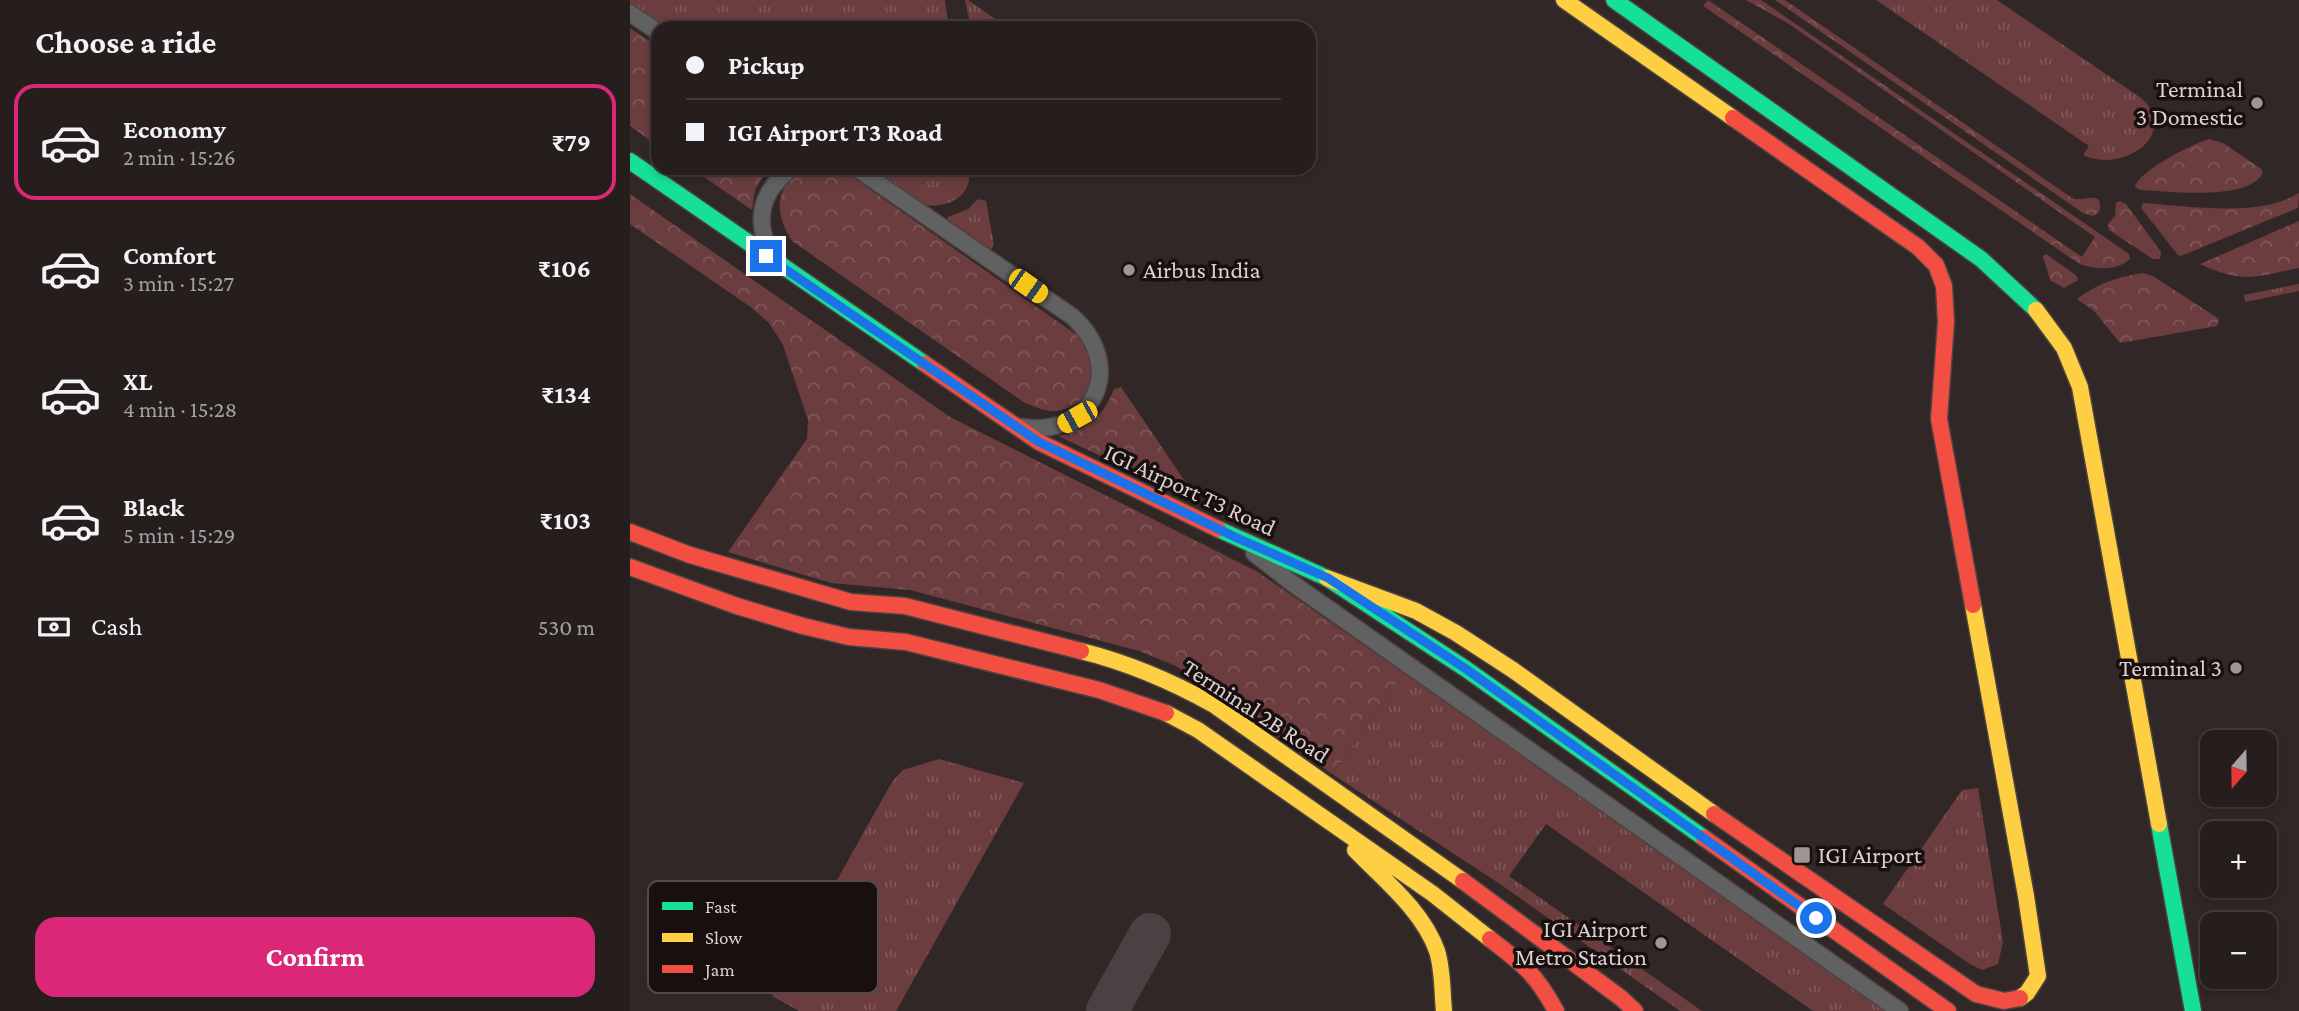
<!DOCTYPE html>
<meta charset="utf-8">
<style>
:root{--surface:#261d1d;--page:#2e2626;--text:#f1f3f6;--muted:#a4a2a4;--line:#423b3b;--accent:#db2777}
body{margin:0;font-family:"Crimson Pro",serif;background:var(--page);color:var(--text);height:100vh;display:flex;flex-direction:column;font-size:26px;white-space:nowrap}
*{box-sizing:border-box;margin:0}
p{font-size:23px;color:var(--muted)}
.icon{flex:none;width:38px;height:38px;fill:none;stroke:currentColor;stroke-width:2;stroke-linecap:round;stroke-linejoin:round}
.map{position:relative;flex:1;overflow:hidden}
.panel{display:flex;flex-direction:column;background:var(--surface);width:630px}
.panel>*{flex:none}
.guide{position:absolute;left:21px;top:21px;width:665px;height:154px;border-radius:21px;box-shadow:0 4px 10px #0003,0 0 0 2px var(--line);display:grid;align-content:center;height:154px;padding:0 35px;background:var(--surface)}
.needle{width:46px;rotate:200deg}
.buttons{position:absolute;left:1570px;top:730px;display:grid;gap:14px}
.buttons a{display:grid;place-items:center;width:77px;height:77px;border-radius:14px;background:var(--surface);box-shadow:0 4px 10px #0003,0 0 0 2px var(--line);font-size:35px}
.end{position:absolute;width:32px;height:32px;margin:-16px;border:9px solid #1a73e8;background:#fff;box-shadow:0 0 0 4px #fff}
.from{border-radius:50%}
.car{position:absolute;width:21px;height:42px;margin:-21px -10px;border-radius:9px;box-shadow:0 0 5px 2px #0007;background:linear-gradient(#f5c518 24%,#345 0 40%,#f5c518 0 76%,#345 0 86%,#f5c518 0)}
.guide b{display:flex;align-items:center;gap:24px;height:66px;font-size:26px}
.guide b+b{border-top:2px solid var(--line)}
.guide i{width:18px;height:18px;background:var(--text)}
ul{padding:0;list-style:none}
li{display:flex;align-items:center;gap:21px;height:116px;margin:0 14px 10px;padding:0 21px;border:4px solid transparent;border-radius:21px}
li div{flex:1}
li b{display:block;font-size:26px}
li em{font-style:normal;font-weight:700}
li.active{border-color:var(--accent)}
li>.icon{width:63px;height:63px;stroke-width:1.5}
h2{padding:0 35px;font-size:32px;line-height:84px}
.pay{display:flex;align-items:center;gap:18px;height:77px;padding:0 35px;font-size:26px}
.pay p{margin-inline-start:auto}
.button{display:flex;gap:14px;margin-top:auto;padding:14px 35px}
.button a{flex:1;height:80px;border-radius:21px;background:var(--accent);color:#fff;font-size:28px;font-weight:700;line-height:80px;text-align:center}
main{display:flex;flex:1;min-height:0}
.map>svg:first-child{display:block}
</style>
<main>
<section class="panel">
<h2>Choose a ride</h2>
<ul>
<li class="active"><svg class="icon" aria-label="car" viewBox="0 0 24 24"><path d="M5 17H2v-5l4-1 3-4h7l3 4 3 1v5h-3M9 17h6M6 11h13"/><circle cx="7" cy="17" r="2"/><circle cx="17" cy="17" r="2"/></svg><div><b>Economy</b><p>2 min · 15:26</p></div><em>₹79</em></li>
<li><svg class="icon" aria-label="car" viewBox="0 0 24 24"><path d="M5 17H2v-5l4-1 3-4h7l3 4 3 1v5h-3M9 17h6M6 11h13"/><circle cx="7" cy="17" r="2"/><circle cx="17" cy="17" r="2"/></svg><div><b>Comfort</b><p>3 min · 15:27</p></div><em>₹106</em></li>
<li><svg class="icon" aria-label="car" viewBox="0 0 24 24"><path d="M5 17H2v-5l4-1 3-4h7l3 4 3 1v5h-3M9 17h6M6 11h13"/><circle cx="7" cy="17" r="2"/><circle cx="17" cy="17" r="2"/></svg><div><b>XL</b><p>4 min · 15:28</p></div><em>₹134</em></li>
<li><svg class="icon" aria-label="car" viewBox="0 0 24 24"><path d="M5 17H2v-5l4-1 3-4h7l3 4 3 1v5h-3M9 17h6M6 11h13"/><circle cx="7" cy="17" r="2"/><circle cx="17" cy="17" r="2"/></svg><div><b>Black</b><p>5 min · 15:29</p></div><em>₹103</em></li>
</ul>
<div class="pay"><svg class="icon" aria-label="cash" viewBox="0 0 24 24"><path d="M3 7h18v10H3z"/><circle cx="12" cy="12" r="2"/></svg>Cash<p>530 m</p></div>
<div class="button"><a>Confirm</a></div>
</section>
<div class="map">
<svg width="1669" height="1011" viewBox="0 0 1669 1011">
<defs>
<pattern id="grass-tufts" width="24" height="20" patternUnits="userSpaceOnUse" patternTransform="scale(1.75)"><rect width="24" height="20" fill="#6b3d3e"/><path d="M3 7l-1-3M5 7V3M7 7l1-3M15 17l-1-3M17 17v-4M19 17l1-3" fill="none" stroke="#805859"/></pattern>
<pattern id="park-crowns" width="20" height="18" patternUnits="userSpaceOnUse" patternTransform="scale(1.75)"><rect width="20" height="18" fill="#6b3d3e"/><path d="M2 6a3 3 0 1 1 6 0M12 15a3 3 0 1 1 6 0" fill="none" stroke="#805859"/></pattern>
</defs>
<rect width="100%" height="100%" fill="#322727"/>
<path fill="url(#grass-tufts)" d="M 0,0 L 315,0 L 319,28 L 33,28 L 0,5 Z
M 335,0 L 338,0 L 378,28 L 341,28 Z
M 1246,0 L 1367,0 L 1511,98 C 1551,134 1493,174 1453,155 L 1459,146 Z
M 236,168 L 339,168 C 343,197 319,208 293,205 Z
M 348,199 L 356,201 L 364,245 L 360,251 L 315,222 L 318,217 L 338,209 Z
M 1669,284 L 1669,291 L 1615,302 L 1614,295 Z
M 774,673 L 1256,1011 L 1183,1011 L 916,824 L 879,876 L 1072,1011 L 1050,1011 L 870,884 L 702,774 Z
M 309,759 L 394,783 L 266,1011 L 169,1011 L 142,996 L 262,782 L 273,770 Z
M 1348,788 L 1373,942 L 1368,964 L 1352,970 L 1340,964 L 1253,904 L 1332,790 Z"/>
<path fill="url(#park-crowns)" d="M 1078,0 L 1452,257 L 1465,237 L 1159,24 L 1116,0 L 1131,0 L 1499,254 L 1500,259 C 1487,271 1464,270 1448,263 L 1073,6 Z
M 1145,0 L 1155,0 L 1442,198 C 1451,202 1459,195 1468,199 C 1472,207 1471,213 1463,216 L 1453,213 Z
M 0,28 L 28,47 L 28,146 L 0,126 Z
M 1579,139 L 1593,143 L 1630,168 L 1633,172 C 1621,202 1537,191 1510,190 L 1505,187 C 1509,171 1562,144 1579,139 Z
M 61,168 L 138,168 L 125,190 L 122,210 Z
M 182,168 L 204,168 L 221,176 L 454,340 C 456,344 461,349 462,354 C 471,380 454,408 427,411 C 416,412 406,407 395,403 L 162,241 C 142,211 145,180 182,168 Z
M 1669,193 L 1668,208 L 1551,256 L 1548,255 L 1511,208 L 1513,203 C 1557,206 1630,218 1669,193 Z
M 0,194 L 320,417 L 628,572 L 774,673 L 702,774 L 546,666 L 509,651 L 280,590 L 201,583 L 98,552 L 177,439 L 178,420 L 153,345 L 139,323 L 122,308 L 0,224 Z
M 1489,201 L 1496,204 L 1531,252 L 1530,259 L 1523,259 L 1479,230 L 1478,224 L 1485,216 L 1486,203 Z
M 1669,221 L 1669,268 C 1625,277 1613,284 1570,264 Z
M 1416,254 L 1447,276 L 1448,280 L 1434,288 L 1420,280 L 1413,256 Z
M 1513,273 L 1523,276 L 1589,319 L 1587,326 L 1490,343 L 1464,311 L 1447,299 C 1468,283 1488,277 1513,273 Z
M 491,387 L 569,502 L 428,436 C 457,429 473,417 484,389 Z"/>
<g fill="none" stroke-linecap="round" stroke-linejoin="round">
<path stroke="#4a4242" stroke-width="42" d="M 477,1011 L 520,934"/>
<g stroke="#4c4343" stroke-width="19">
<path id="street" d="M 0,13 L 28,32
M 226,168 L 443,317 C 497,367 464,438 391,427
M 144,258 C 123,224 129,192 162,168
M 624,553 L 662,583 L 1270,1011"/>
</g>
<g stroke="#4c4343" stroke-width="19">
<path id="fast" d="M 984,0 L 1351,259 L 1406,310
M 0,161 L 295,364
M 588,529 L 697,578 L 836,669 L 1074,838
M 1529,824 L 1563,1011"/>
</g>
<g stroke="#4c4343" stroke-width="19">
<path id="slow" d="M 934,0 L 1103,118
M 1406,310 L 1434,348 L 1450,387 L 1529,824
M 697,578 L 786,611 L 826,633 L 883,670 L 1084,814
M 1343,605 L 1396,896 L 1408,976 L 1397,993 L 1390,998
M 451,651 C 499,663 541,681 584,705 L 833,881
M 536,713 L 568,730 L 803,894 L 860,939
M 725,850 C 754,880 793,911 807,951 C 813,970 812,991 814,1011"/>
</g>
<g stroke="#4c4343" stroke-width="19">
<path id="jam" d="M 1103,118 L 1288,247 L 1306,265 L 1314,286 L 1316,322 L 1309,419 L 1343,605
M 295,364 L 409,442 L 588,529
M 0,532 L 60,555 L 221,602 L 275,606 L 451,651
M 0,567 L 107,606 L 173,626 L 219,637 L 276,642 L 469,690 L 536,713
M 1084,814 L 1346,994 L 1374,1001 L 1390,998
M 1074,838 L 1318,1011
M 833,881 L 991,998 L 1005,1011
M 860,939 C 893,964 906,974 926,1011"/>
</g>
<use href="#street" stroke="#606160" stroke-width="16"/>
<use href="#fast" stroke="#16e098" stroke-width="16"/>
<use href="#slow" stroke="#ffcf43" stroke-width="16"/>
<use href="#jam" stroke="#f24e42" stroke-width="16"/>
</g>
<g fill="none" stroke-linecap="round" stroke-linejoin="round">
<path stroke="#1a73e8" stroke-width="9" d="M 136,256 L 409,442 L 607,538 L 698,578 L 836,669 L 1186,918"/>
</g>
<g fill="#a09494" stroke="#180f0f" stroke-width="2.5">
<circle cx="1627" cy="103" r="7"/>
<circle cx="499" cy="270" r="7"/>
<circle cx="1606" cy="668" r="7"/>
<rect x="1163" y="846" width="18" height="18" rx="3.5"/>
<circle cx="1031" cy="943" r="7"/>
</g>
<g text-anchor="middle" stroke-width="7" stroke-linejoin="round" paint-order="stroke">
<g font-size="24" fill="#dccfcf" stroke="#180f0f" text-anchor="end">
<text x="1613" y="97">Terminal<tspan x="1613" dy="28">3 Domestic</tspan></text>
<text x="513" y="278" text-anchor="start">Airbus India</text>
<text x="1592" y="676">Terminal 3</text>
<text x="1188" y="863" text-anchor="start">IGI Airport</text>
<text x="1017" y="937">IGI Airport<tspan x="1017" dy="28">Metro Station</tspan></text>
</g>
<g font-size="24" fill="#dccfcf" stroke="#180f0f">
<text transform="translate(560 490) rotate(25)" y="8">IGI Airport T3 Road</text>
<text transform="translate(626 711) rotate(33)" y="8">Terminal 2B Road</text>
</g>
</g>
<rect x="18" y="881" width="230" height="112" rx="10" fill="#180f0f" stroke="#534949" stroke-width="2"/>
<rect x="32" y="902" width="31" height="8" fill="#16e098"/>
<rect x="32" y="933" width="31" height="9" fill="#ffcf43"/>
<rect x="32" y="965" width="31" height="8" fill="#f24e42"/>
<g font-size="19" fill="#dccfcf">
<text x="75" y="913">Fast</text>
<text x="75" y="944">Slow</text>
<text x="75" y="976">Jam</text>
</g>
</svg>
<div class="buttons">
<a><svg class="needle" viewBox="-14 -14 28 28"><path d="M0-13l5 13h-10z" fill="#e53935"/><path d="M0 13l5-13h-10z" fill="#a4a2a4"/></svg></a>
<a>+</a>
<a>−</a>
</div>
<i class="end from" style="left:1186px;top:918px"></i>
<i class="end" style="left:136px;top:256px"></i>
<i class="car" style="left:398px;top:286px;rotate:125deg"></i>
<i class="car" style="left:447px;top:417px;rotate:241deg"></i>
<div class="guide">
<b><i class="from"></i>Pickup</b>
<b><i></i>IGI Airport T3 Road</b>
</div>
</div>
</main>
